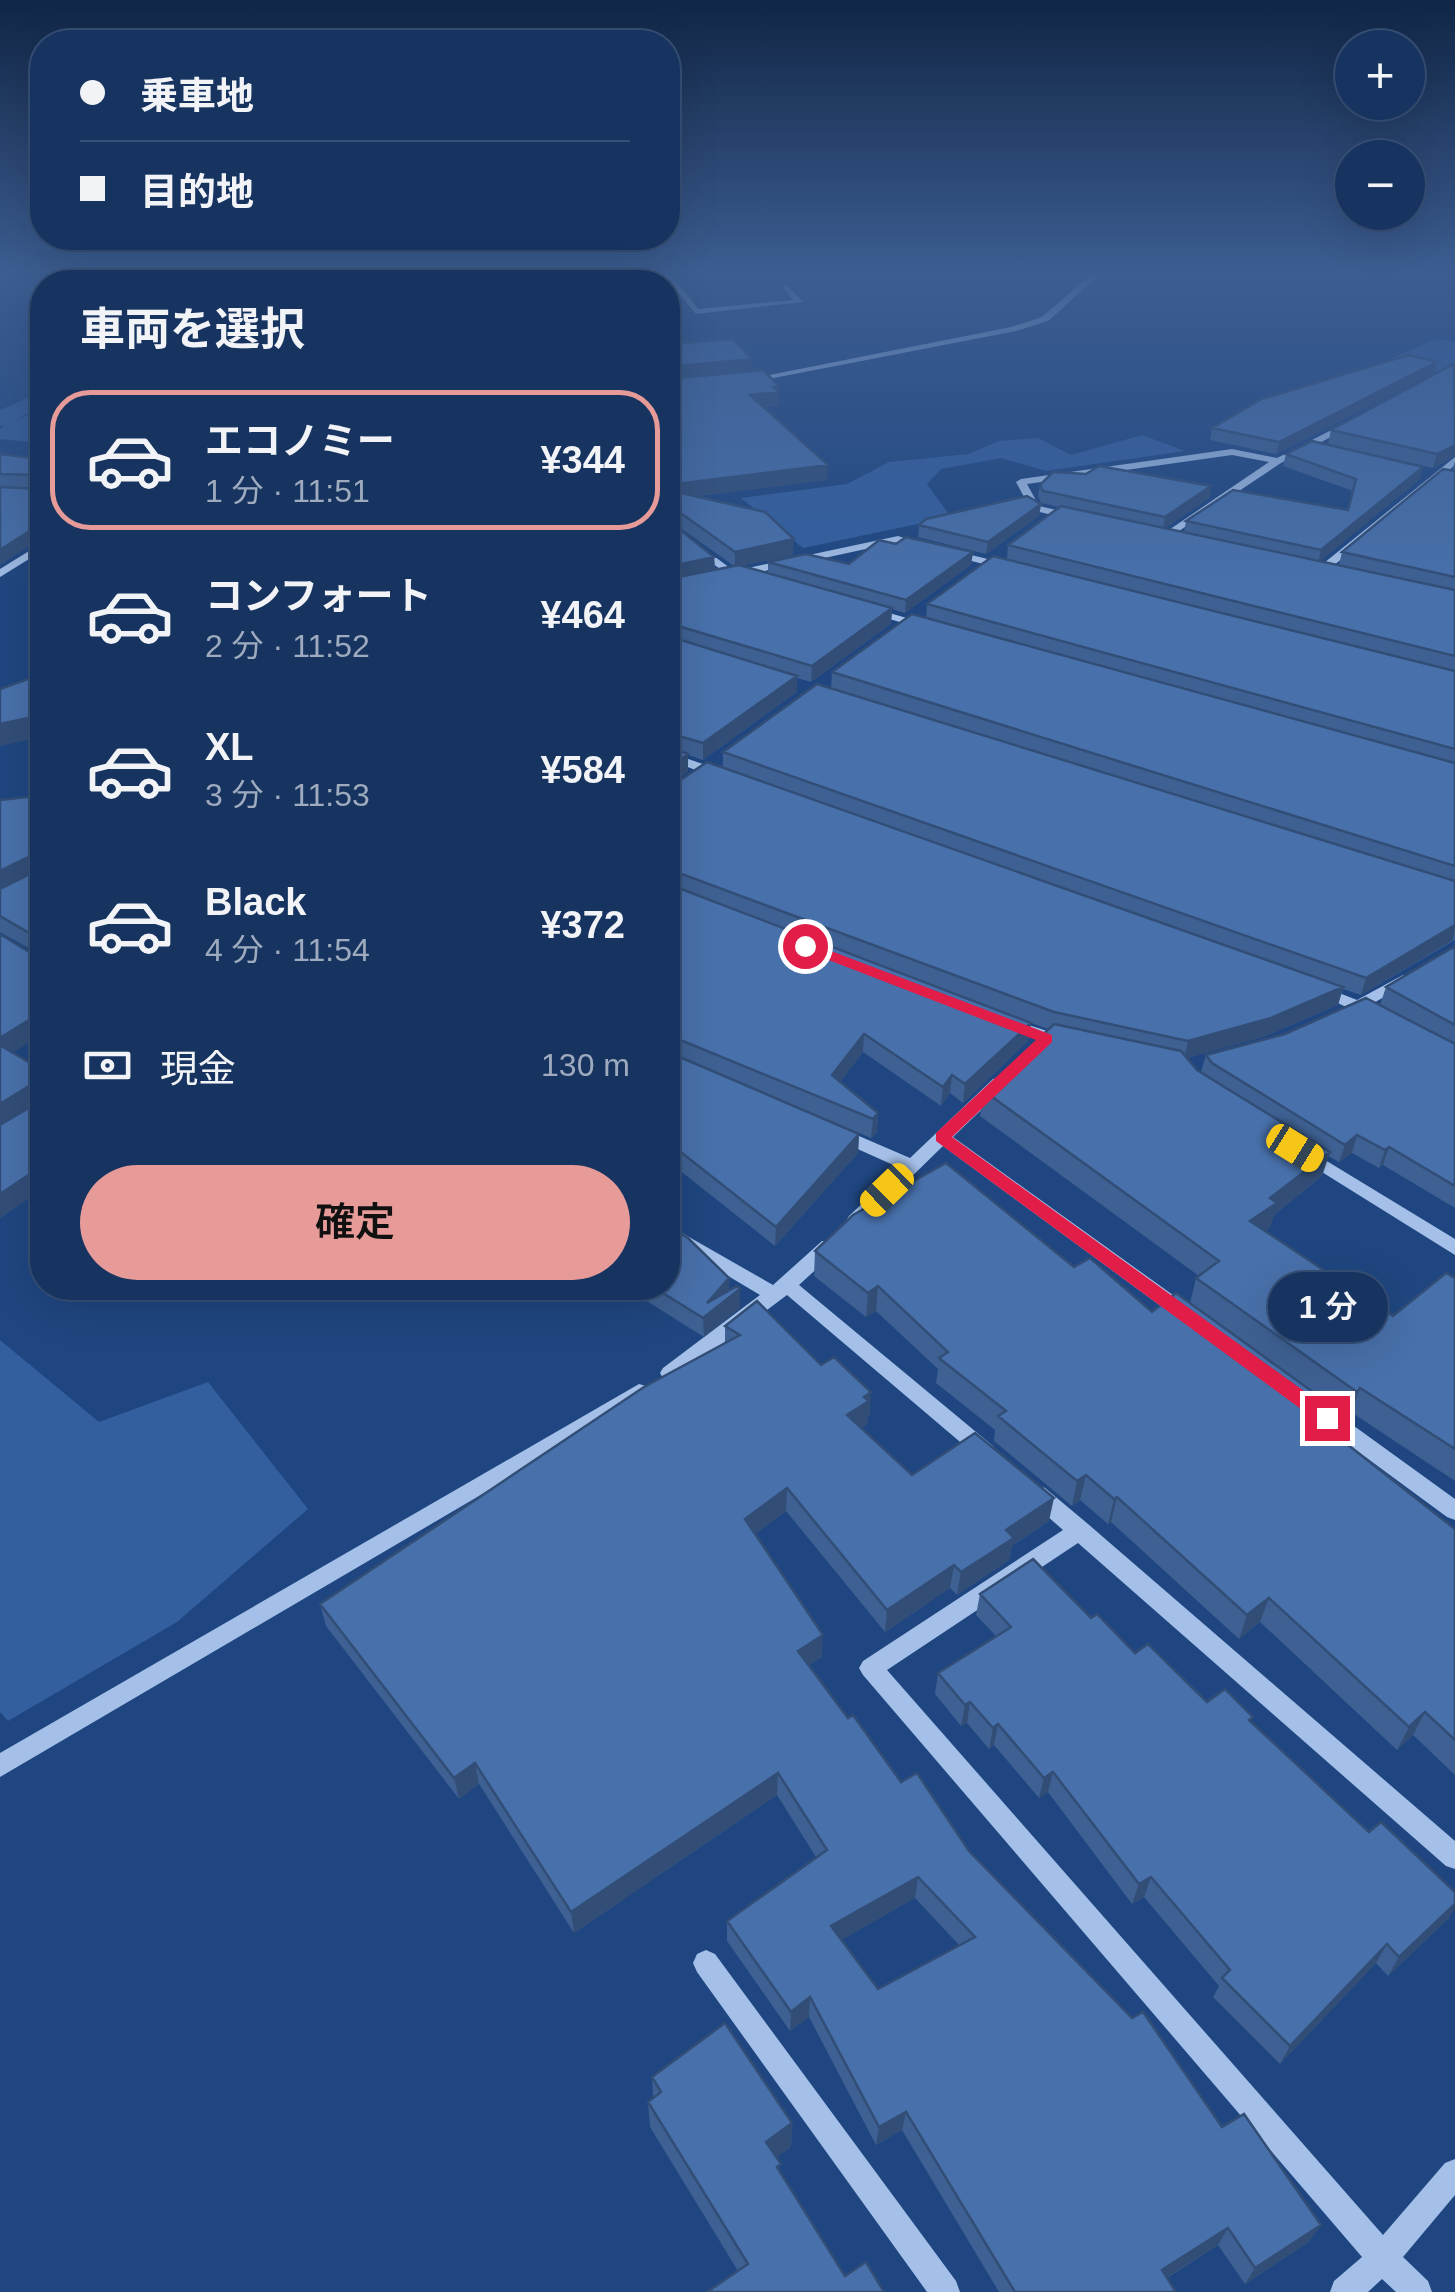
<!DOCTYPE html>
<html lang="ja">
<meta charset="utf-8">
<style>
:root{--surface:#173460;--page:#203c66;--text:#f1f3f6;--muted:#9eaabd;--line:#364f75;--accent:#e69b98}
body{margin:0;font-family:Arial,"Noto Sans JP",sans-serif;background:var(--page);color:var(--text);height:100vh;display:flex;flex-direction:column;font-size:38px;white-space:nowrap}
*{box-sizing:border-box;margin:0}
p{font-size:32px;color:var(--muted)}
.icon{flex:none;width:55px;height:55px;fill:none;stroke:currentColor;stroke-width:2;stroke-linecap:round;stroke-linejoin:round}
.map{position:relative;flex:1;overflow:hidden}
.sheet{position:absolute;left:30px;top:270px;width:650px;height:1030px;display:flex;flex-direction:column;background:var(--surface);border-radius:40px;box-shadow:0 10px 40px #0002,0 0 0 2px var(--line)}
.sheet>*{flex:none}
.banner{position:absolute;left:30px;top:30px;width:650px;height:220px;border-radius:40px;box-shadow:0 10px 40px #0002,0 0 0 2px var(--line);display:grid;align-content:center;height:220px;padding:0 50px;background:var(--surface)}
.fabs{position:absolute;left:1335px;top:30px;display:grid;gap:20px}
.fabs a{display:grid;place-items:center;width:90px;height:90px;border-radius:50%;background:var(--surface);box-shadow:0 10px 40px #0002,0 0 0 2px var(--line);font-size:50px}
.end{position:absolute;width:45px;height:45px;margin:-22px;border:12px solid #e11d48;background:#fff;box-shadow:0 0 0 5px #fff}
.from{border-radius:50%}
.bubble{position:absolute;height:70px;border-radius:35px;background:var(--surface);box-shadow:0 10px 40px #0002,0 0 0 2px var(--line);font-size:32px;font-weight:600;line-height:70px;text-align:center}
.car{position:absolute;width:30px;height:60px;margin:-30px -15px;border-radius:12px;box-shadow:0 0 8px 2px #0007;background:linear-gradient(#f5c518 24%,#345 0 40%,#f5c518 0 76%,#345 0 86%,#f5c518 0)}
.banner b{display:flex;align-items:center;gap:35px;height:95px;font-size:38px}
.banner b+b{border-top:2px solid var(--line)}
.banner i{width:25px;height:25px;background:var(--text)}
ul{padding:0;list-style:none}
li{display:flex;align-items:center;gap:30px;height:140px;margin:0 20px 15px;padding:0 30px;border:5px solid transparent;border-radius:40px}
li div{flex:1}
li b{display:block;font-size:38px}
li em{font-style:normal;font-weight:600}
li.current{border-color:var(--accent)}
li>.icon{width:90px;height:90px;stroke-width:1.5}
h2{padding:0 50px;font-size:45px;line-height:120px}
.pay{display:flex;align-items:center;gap:25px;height:110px;padding:0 50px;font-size:38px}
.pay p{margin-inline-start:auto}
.cta{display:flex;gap:20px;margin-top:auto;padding:20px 50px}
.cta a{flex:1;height:115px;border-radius:60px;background:var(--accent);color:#111;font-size:40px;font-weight:600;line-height:115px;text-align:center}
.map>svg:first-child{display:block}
</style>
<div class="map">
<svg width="1455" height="2292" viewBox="0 0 1455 2292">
<rect width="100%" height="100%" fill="#1f4680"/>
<path fill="#335f9f" d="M 1436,339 L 1455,342 L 1455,373 L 1371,367 Z
M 42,392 L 42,407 L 17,419 L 42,411 L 42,443 L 0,439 L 0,429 L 5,425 L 0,426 L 0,410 Z
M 1142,435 L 1185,451 L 1046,471 L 1001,458 L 941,469 L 927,484 L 951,517 L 803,548 L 741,498 L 847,484 L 889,462 L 968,454 L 999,441 L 1038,438 L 1071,455 Z
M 0,1340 L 99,1422 L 208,1382 L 308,1509 L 177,1622 L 8,1721 L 0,1712 Z"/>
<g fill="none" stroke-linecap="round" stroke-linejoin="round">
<path fill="#a4c0e8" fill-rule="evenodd" d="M 638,270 L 668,270 L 698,309 L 793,300 L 783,287 L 787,285 L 803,302 L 696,314 L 662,273 L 570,282 L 549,282 Z
M 1096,270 L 1105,270 L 1048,321 L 1016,331 L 748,383 L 744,380 L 1011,327 L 1042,317 Z
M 1349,421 L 1354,424 L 1352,426 L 1281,463 L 1167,539 L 1163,538 L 1163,534 L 1269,462 L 1232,455 L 1027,484 L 1039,506 L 1078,515 L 1079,517 L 1074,520 L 1031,510 L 1016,482 L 1021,479 L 1232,449 L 1277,458 Z
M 1455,457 L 1455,465 L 1327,571 L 1319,571 L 1319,567 Z
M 668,522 L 734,571 L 898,536 L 926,545 L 921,548 L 898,542 L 732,578 L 668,530 Z
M 42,543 L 42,551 L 0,577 L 0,569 Z
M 951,550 L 1012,565 L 1014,567 L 1008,570 L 947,555 L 947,551 Z
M 864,608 L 872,608 L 931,625 L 925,629 L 864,612 Z
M 668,752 L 723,771 L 725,774 L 718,778 L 668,760 Z
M 1403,975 L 1411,980 L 1409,983 L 1370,1005 L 1384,1013 L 1376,1018 L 1359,1012 L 1346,1012 L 1346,1007 L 1313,991 L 1321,986 L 1357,1000 Z
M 1007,1018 L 1069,1038 L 1071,1042 L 1063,1047 L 1001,1027 L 999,1023 Z
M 999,1078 L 1007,1083 L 1005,1087 L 953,1137 L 1191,1308 L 1194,1313 L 1191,1318 L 1177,1318 L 943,1146 L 861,1226 L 849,1226 L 846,1221 L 849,1216 L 900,1168 L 833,1138 L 830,1134 L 833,1130 L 845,1130 L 910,1158 L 993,1079 Z
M 1307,1149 L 1455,1239 L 1455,1255 L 1301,1159 L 1298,1155 L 1301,1151 Z
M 668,1225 L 773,1285 L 822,1241 L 836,1241 L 838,1246 L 836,1251 L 799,1285 L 993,1446 L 996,1452 L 993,1458 L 986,1460 L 979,1458 L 787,1295 L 677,1378 L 670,1381 L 663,1378 L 660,1373 L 663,1368 L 760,1295 L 668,1240 Z
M 639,1384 L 646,1386 L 649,1392 L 646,1398 L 0,1777 L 0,1753 Z
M 1318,1403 L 1325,1405 L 1455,1499 L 1455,1520 L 1447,1517 L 1311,1417 L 1308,1411 L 1311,1405 Z
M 1037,1485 L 1045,1488 L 1088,1524 L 1455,1841 L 1455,1869 L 1446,1866 L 1078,1543 L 887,1670 L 1383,2235 L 1445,2163 L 1455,2159 L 1455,2195 L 1403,2257 L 1428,2281 L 1432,2292 L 1396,2292 L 1382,2279 L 1368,2292 L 1330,2292 L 1334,2281 L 1362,2257 L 863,1675 L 859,1668 L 863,1661 L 1063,1530 L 1029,1500 L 1026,1494 L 1029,1488 Z
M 706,1950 L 715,1954 L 956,2281 L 960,2292 L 927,2292 L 697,1972 L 693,1963 L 697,1954 Z"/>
</g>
<path fill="#3e6092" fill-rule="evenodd" d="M 668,344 L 752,371 L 779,386 L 779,406 L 763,407 L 827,480 L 697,496 L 793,555 L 740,566 L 768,573 L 768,562 L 849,564 L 896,544 L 973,552 L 971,565 L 905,613 L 892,609 L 891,624 L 811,682 L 797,678 L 797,692 L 703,760 L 688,755 L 688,771 L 668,787 L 723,768 L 723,752 L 831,688 L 832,672 L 926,618 L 927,604 L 1007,559 L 1008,545 L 1060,507 L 1041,503 L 1038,496 L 1040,485 L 1211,486 L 1209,498 L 1165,528 L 1184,532 L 1186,521 L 1348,510 L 1353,491 L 1283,466 L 1286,454 L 1420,479 L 1320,561 L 1339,565 L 1342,552 L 1452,471 L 1455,461 L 1455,940 L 1361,995 L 1343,989 L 1338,1005 L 1266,1036 L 1187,1058 L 1197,1070 L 1201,1072 L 1206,1055 L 1285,1034 L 1380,1005 L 1386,987 L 1455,946 L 1455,1208 L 1383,1165 L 1379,1168 L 1352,1153 L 1339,1162 L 1328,1156 L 1322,1176 L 1274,1215 L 1270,1227 L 1265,1231 L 1393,1316 L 1455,1278 L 1455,1481 L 1351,1412 L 1348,1417 L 1301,1383 L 1342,1413 L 1334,1434 L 1455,1529 L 1455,1775 L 1413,1735 L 1397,1750 L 1260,1622 L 1239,1639 L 1111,1522 L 1108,1524 L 1080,1500 L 1072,1506 L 994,1441 L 995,1430 L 936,1383 L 938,1369 L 876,1311 L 866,1317 L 814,1276 L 815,1251 L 1074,1267 L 1152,1312 L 1190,1303 L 1196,1278 L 1199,1276 L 980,1116 L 984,1091 L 1048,1029 L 1017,1018 L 1031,1023 L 1028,1041 L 963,1103 L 950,1093 L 941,1106 L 863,1052 L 840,1082 L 878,1113 L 877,1132 L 871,1138 L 781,1100 L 859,1134 L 858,1153 L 775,1246 L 668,1161 L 668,520 L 714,557 L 715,570 L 734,566 L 668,519 Z
M 1434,373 L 1276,454 L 1210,440 L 1212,428 Z
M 1331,430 L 1455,456 L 1433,468 L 1328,444 Z
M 0,454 L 42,459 L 42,537 L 0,565 L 0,487 L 39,489 L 39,487 L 0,487 Z
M 1041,504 L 1039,516 L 986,554 L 918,537 L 919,525 Z
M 42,799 L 42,1034 L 13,1052 L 42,1070 L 42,1189 L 0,1218 L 0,934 L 34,955 L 39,954 L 0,932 L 0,800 Z
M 626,1288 L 729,1290 L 740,1308 L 704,1337 Z
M 725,1326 L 870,1415 L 868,1416 L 867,1424 L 861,1428 L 912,1475 L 1049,1521 L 1012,1546 L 1009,1560 L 957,1595 L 950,1588 L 885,1632 L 786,1511 L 755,1534 L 822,1657 L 809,1665 L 848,1718 L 901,1782 L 969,1851 L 1222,2127 L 1309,2242 L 1245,2284 L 1218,2245 L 1167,2278 L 1176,2292 L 999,2292 L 902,2130 L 876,2145 L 809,2017 L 790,2031 L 727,1941 L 727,1921 L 816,1857 L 777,1795 L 574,1933 L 479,1784 L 459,1799 L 326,1626 L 320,1604 L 725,1343 ZM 915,1898 L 959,1945 L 878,1989 L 841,1940 Z
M 980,1594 L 1091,1618 L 1135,1653 L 1207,1702 L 1251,1722 L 1449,1918 L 1388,1976 L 1376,1963 L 1280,2064 L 1213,1997 L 1219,1986 L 1144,1897 L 1132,1904 L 1048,1792 L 1039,1798 L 994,1745 L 989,1749 L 967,1723 L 961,1726 L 935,1694 L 938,1673 L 996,1636 L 976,1615 Z
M 652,2077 L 792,2123 L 791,2147 L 776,2157 L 780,2171 L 845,2276 L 884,2292 L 738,2271 L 650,2127 L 648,2102 L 653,2098 Z"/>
<path fill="#324e77" d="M 752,359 L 752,372 L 668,381 L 668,367 Z
M 1437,362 L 1434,373 L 1276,454 L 1279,442 Z
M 779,386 L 779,406 L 749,409 L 750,395 Z
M 1455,445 L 1455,456 L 1433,468 L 1437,454 Z
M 828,465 L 827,480 L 668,500 L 668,485 Z
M 1423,467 L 1420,479 L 1318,563 L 1321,550 Z
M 1211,486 L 1209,498 L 1163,529 L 1165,517 Z
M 1041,504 L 1039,516 L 986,554 L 988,542 Z
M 42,523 L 42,537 L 0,565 L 0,550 Z
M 794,539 L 793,555 L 735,567 L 735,552 Z
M 973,552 L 971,565 L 905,613 L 906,600 Z
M 714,557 L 715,572 L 668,582 L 668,567 Z
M 892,608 L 891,624 L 811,682 L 812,666 Z
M 797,676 L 797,692 L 703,760 L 703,743 Z
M 42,715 L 42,737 L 0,746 L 0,724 Z
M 688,754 L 688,771 L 668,787 L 668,769 Z
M 37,853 L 42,870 L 0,892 L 0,871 Z
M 1455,925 L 1453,940 L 1361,995 L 1366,978 Z
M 1343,987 L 1338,1005 L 1266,1036 L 1184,1059 L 1188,1041 Z
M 42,1012 L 42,1034 L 1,1060 L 0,1038 Z
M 1031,1023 L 1028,1041 L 963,1103 L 965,1084 Z
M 864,1034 L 863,1052 L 831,1094 L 832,1075 Z
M 952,1075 L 950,1093 L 941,1106 L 943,1087 Z
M 34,1083 L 40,1102 L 0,1127 L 0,1104 Z
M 878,1113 L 877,1132 L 871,1138 L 873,1119 Z
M 859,1134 L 858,1153 L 775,1246 L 776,1227 Z
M 1357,1135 L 1352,1153 L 1339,1162 L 1345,1145 Z
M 1389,1147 L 1383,1165 L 1379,1168 L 1385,1150 Z
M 1330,1152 L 1322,1176 L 1274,1215 L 1270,1227 L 1243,1246 L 1250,1221 L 1270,1198 Z
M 42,1166 L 42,1189 L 0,1218 L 0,1194 Z
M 729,1278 L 729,1297 L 740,1289 L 740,1308 L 704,1337 L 703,1318 L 707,1303 Z
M 878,1286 L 876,1311 L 866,1317 L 868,1293 Z
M 1360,1388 L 1351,1412 L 1348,1417 L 1357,1392 Z
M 871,1392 L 870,1415 L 868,1416 L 867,1424 L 846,1438 L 847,1415 L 864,1397 Z
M 1342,1413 L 1333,1438 L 1329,1430 Z
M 1086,1475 L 1080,1500 L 1072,1506 L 1077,1481 Z
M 787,1488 L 786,1511 L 745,1542 L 745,1519 Z
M 1117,1497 L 1111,1522 L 1108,1524 L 1114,1499 Z
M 1054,1498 L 1049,1521 L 1012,1546 L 1009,1560 L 957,1595 L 961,1572 L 1006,1530 Z
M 954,1565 L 950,1588 L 885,1632 L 887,1610 Z
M 1269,1598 L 1260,1622 L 1239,1639 L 1247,1615 Z
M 823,1635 L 822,1657 L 797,1673 L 798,1651 Z
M 970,1702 L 967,1723 L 961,1726 L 965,1705 Z
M 1425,1712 L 1413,1735 L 1397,1750 L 1409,1727 Z
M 998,1724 L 994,1745 L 989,1749 L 993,1728 Z
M 475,1763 L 479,1784 L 459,1799 L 454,1778 Z
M 1053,1772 L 1048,1792 L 1039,1798 L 1044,1778 Z
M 778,1773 L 777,1795 L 574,1933 L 571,1912 Z
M 918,1877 L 915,1898 L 829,1947 L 831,1926 Z
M 1151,1877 L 1144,1897 L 1132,1904 L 1139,1884 Z
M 1455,1904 L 1455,1908 L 1449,1918 L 1388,1976 L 1399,1957 Z
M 1387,1944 L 1376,1963 L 1280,2064 L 1290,2046 Z
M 810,1997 L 809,2017 L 790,2031 L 791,2012 Z
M 906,2112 L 902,2130 L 876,2145 L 879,2127 Z
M 792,2123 L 791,2147 L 765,2166 L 766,2142 Z
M 1321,2225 L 1309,2242 L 1245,2284 L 1255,2268 Z
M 1228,2228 L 1218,2245 L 1153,2286 L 1162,2270 Z"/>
<path fill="#4870aa" stroke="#324e77" stroke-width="2.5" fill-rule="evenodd" d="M 733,339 L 752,359 L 668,367 L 668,344 Z
M 1408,355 L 1437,362 L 1279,442 L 1212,428 L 1262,399 Z
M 1454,364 L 1455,445 L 1437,454 L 1331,430 Z
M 763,370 L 779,386 L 774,387 L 779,392 L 750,395 L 828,465 L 668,485 L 668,379 Z
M 1312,441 L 1423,467 L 1321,550 L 1186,521 L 1233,490 L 1348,510 L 1356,479 L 1286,454 Z
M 0,454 L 42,459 L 42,479 L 39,475 L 0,474 Z
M 1099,466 L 1211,486 L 1165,517 L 1043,491 L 1040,485 L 1053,472 L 1086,474 Z
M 1443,469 L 1455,471 L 1455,577 L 1342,552 Z
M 42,479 L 42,523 L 0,550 L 0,487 L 39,489 Z
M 668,490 L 765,512 L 794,539 L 735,552 L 668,504 Z
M 1027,496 L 1041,504 L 988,542 L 919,525 L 926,519 Z
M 1061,506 L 1455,590 L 1455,656 L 1008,545 Z
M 668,520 L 714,557 L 668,567 Z
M 906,537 L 973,552 L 906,600 L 768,562 L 806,554 L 849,564 L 879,540 L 896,544 Z
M 993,556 L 1455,671 L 1455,749 L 927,604 Z
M 739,565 L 892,608 L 812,666 L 668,623 L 668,579 Z
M 912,614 L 1455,763 L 1455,866 L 832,672 Z
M 668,636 L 797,676 L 703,743 L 668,733 Z
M 42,674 L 42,715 L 0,724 L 0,689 Z
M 817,684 L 1455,881 L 1455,925 L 1366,978 L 723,752 Z
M 668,746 L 688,754 L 668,769 Z
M 707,762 L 1343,987 L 1271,1018 L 1188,1041 L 1054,1012 L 668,869 L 668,787 L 670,787 Z
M 37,796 L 42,799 L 42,1012 L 0,1038 L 0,934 L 34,955 L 39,954 L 38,938 L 0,916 L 0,889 L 38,870 L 37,853 L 0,871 L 0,800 Z
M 668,884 L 1031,1023 L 965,1084 L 952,1075 L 943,1087 L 864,1034 L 832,1075 L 878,1113 L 873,1119 L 668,1035 Z
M 1455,946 L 1455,1025 L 1386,987 Z
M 1366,998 L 1455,1044 L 1455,1186 L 1389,1147 L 1385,1150 L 1357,1135 L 1345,1145 L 1212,1063 L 1206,1055 L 1285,1034 Z
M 1054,1024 L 1181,1051 L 1197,1070 L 1330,1152 L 1270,1198 L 1277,1203 L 1250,1221 L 1393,1316 L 1446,1273 L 1455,1278 L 1455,1449 L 1360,1388 L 1357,1392 L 1196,1278 L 1219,1261 L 984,1091 Z
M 0,1045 L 42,1070 L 42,1166 L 0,1194 L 0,1125 L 37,1103 L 38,1084 L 34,1083 L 0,1104 Z
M 668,1052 L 859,1134 L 776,1227 L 668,1142 Z
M 946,1163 L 1074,1267 L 1090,1258 L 1152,1312 L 1176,1293 L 1342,1413 L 1329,1430 L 1455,1529 L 1455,1740 L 1425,1712 L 1409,1727 L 1269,1598 L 1247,1615 L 1117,1497 L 1114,1499 L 1086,1475 L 1077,1481 L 998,1416 L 1006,1411 L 939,1358 L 948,1352 L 878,1286 L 868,1293 L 815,1251 L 853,1215 Z
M 668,1226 L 688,1238 L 729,1278 L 707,1303 L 737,1286 L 740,1289 L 703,1318 L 655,1288 L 668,1288 Z
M 757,1301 L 821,1365 L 834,1357 L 871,1392 L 864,1397 L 869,1401 L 847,1415 L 912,1475 L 975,1433 L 1054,1498 L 1006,1530 L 1014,1538 L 961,1572 L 954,1565 L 887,1610 L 787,1488 L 745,1519 L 823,1635 L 798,1651 L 848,1718 L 853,1715 L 901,1782 L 917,1773 L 969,1851 L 1132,2018 L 1143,2012 L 1222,2127 L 1244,2114 L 1321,2225 L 1255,2268 L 1228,2228 L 1162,2270 L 1176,2292 L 1015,2292 L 906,2112 L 879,2127 L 810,1997 L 791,2012 L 727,1921 L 827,1850 L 778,1773 L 571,1912 L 475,1763 L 454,1778 L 320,1604 L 644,1387 L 740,1335 L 725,1326 ZM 918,1877 L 975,1937 L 878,1989 L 831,1926 Z
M 1033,1559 L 1091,1618 L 1097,1614 L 1135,1653 L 1148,1644 L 1207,1702 L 1225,1689 L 1253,1717 L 1249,1720 L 1369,1832 L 1381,1822 L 1455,1892 L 1455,1904 L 1399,1957 L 1387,1944 L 1290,2046 L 1222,1978 L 1230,1970 L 1151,1877 L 1139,1884 L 1053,1772 L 1044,1778 L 998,1724 L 993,1728 L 970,1702 L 965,1705 L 938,1673 L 1011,1627 L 980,1594 Z
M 725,2023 L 792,2123 L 766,2142 L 781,2164 L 777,2167 L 845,2276 L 866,2262 L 884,2292 L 707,2292 L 748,2264 L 648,2102 L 661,2092 L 652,2077 Z"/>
<linearGradient id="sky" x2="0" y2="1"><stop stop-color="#112646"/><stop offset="0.46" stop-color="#3c5d91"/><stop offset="1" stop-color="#3c5d91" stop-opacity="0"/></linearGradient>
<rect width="1455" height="591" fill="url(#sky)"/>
<path fill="#e11d48" d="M 800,943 L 810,943 L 1052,1035 L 1052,1042 L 952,1137 L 1333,1412 L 1333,1423 L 1320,1423 L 936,1141 L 936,1133 L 1036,1040 L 800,949 Z"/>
</svg>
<div class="fabs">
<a>+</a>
<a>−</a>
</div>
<i class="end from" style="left:805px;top:946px"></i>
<i class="end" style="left:1327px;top:1418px"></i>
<div class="bubble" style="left:1268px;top:1272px;width:120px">1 分</div>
<i class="car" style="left:1295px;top:1148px;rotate:122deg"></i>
<i class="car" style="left:887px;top:1190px;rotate:226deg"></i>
<div class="banner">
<b><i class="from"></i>乗車地</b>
<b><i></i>目的地</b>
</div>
<section class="sheet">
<h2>車両を選択</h2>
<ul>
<li class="current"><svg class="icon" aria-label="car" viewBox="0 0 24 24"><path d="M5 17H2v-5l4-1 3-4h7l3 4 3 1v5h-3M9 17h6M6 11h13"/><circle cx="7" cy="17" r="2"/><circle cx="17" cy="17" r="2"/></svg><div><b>エコノミー</b><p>1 分 · 11:51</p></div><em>¥344</em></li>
<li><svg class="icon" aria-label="car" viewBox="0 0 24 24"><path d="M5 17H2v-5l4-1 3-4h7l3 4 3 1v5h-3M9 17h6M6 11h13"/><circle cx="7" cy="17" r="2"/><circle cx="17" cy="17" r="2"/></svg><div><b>コンフォート</b><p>2 分 · 11:52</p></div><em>¥464</em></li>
<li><svg class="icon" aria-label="car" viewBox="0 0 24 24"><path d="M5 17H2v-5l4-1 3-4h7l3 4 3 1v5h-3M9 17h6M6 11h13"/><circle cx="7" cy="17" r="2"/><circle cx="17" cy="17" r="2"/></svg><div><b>XL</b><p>3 分 · 11:53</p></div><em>¥584</em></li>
<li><svg class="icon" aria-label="car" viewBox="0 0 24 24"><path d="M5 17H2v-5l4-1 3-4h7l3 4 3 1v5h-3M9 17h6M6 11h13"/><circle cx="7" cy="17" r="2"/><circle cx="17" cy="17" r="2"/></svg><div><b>Black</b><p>4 分 · 11:54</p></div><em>¥372</em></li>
</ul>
<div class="pay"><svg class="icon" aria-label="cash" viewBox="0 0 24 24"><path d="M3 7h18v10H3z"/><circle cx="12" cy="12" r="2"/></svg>現金<p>130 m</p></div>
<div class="cta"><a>確定</a></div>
</section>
</div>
